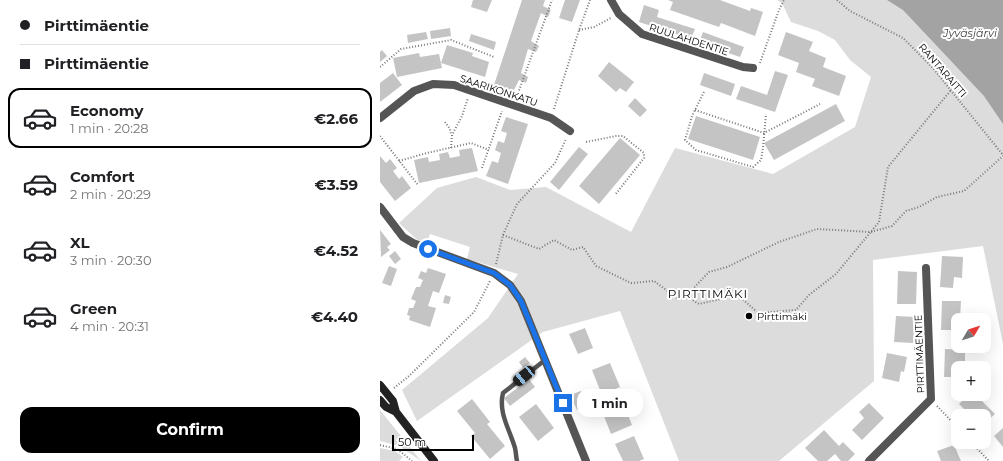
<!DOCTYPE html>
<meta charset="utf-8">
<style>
:root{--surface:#fff;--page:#f2f2f2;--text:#202124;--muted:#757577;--line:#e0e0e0;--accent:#000}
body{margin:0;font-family:Montserrat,sans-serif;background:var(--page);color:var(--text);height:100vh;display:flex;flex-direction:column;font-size:15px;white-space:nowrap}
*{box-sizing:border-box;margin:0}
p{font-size:13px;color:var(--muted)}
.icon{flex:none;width:22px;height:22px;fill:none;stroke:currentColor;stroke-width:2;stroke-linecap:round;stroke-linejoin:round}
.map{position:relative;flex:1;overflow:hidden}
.drawer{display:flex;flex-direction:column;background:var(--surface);width:380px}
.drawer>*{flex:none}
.guide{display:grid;align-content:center;height:88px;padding:0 20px;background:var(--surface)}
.needle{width:26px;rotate:51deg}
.tools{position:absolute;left:571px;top:313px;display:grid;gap:8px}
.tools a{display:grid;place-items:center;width:40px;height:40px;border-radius:8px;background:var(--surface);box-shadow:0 4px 16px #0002;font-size:20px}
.scale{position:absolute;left:12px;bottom:10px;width:82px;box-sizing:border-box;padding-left:4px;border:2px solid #000;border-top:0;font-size:11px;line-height:14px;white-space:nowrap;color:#000;-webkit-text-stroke:3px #fff;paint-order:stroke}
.end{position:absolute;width:18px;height:18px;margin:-9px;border:5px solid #1a73e8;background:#fff;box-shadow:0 0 0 2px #fff}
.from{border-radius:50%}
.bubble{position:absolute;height:28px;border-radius:12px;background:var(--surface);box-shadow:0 4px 16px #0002;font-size:13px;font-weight:700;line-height:28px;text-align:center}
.car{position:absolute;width:12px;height:24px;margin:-12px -6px;border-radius:5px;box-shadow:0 0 3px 1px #0007;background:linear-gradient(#222 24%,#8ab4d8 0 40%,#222 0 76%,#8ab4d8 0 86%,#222 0)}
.guide b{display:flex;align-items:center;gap:14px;height:38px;font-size:15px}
.guide b+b{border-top:1px solid var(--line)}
.guide i{width:10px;height:10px;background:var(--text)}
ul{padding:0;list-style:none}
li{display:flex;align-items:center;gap:12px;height:60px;margin:0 8px 6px;padding:0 12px;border:2px solid transparent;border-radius:12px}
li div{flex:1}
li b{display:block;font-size:15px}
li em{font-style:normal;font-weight:700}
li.current{border-color:var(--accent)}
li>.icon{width:36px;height:36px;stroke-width:1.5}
.button{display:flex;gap:8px;margin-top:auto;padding:8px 20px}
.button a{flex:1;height:46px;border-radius:12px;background:var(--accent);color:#fff;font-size:16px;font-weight:700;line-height:46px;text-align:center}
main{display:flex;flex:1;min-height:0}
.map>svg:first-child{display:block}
</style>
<main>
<section class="drawer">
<div class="guide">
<b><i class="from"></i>Pirttimäentie</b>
<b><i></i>Pirttimäentie</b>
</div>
<ul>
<li class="current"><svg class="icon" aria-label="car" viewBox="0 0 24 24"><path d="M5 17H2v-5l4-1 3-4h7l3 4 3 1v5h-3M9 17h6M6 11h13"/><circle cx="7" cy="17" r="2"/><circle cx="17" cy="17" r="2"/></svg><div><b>Economy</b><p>1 min · 20:28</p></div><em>€2.66</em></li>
<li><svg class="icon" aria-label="car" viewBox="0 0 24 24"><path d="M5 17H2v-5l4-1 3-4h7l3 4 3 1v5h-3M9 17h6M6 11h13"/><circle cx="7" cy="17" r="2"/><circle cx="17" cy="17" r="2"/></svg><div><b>Comfort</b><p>2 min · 20:29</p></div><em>€3.59</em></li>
<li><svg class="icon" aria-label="car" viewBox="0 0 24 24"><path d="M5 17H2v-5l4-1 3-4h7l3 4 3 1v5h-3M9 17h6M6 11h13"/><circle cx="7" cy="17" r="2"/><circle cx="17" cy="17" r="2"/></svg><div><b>XL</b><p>3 min · 20:30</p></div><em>€4.52</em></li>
<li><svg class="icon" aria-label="car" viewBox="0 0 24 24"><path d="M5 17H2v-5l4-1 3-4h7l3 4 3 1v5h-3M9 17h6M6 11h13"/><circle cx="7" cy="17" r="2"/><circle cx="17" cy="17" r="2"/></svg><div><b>Green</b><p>4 min · 20:31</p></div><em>€4.40</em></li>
</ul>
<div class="button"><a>Confirm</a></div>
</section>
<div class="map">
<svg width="623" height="461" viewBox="0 0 623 461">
<rect width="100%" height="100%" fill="#fff"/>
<path fill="#dcdcdc" d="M 397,0 L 588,0 L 623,33 L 623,344 L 603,246 L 493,260 L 494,381 L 399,461 L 299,461 L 240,311 L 163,332 L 37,421 L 22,390 L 108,318 L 138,274 L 87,259 L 90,247 L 50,234 L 46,245 L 36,239 L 19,223 L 57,188 L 96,177 L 130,190 L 166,187 L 251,232 L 295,148 L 393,174 L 475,127 L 491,77 L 470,60 L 455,40 L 438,31 L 411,22 L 402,3 Z
M 0,410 L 41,461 L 19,446 L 0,441 Z
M 0,448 L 15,451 L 23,457 L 19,461 L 0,461 Z"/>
<path fill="#a3a3a3" d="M 507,0 L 623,0 L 623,124 L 604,96 L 523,10 Z"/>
<path fill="#c4c4c4" d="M 93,0 L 112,0 L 107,12 L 91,7 Z
M 142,0 L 165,0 L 163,6 L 171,10 L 168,17 L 161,13 L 151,41 L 159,46 L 156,52 L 148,49 L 141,73 L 148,77 L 146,83 L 139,80 L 133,92 L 114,85 Z
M 185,0 L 200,0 L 192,22 L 179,18 Z
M 288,0 L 340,0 L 370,11 L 371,8 L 383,12 L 375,36 L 341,23 L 339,27 L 290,10 L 293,2 Z
M 264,5 L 279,10 L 277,17 L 315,29 L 311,39 L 259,22 Z
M 70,28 L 71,36 L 51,39 L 50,31 Z
M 46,32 L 48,39 L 28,43 L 27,35 Z
M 323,32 L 364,47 L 360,57 L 319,43 Z
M 406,32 L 433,42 L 429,51 L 446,58 L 443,67 L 466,76 L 459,96 L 432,86 L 435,79 L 416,72 L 419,63 L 398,55 Z
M 91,34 L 116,42 L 114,50 L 89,41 Z
M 67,45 L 93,53 L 92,56 L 109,62 L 105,77 L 61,63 Z
M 2,50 L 7,56 L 0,62 L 0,52 Z
M 39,53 L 40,57 L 59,54 L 62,68 L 17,77 L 13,58 Z
M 229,62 L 254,82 L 246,92 L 240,88 L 236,92 L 218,76 Z
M 395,71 L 408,75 L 395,112 L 356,99 L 361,86 L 387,95 Z
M 13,73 L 22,85 L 0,102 L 0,83 Z
M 324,73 L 355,84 L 351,96 L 320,85 Z
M 255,98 L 267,110 L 260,117 L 248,106 Z
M 456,104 L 465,121 L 394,160 L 384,143 Z
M 316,116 L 380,137 L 373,160 L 308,139 Z
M 126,117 L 148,124 L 128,184 L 106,176 L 112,161 L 118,163 L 121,153 L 115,150 L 118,141 L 124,143 L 127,133 L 121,131 Z
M 240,138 L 260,155 L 219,204 L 199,186 Z
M 199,147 L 208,154 L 179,190 L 170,182 Z
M 92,148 L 98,171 L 39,183 L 34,160 L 48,157 L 49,162 L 60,160 L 59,154 L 68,152 L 70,158 L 80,156 L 79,150 Z
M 0,156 L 6,163 L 10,159 L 17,168 L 13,171 L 19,179 L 22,176 L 31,188 L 15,201 L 0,182 Z
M 0,230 L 11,244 L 7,247 L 10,250 L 1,257 Z
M 15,251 L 21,259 L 15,264 L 9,256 Z
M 562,256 L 583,257 L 582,278 L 574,277 L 573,288 L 560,287 Z
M 9,266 L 17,269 L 11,286 L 2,283 Z
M 48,268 L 66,274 L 59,293 L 53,291 L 48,306 L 56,308 L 50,327 L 29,320 L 30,316 L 27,315 L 29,308 L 33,308 L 36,301 L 31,299 L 36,287 L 40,287 L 43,280 L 38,278 L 41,271 L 46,273 Z
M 518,271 L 537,272 L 536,304 L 517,304 Z
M 65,295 L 71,297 L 69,304 L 63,303 Z
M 562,301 L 581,301 L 580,320 L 578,320 L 578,330 L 561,330 Z
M 516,316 L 535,317 L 533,343 L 514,342 Z
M 205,328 L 213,348 L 198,354 L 189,334 Z
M 565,349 L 585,350 L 585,368 L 578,368 L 578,377 L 564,377 Z
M 507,353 L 527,357 L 524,372 L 521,371 L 519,382 L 502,378 Z
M 145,357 L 150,363 L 143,368 L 139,362 Z
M 230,363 L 240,387 L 222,395 L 212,370 Z
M 149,379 L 155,387 L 130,406 L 124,398 Z
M 201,391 L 207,406 L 197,410 L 190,395 Z
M 589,394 L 593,398 L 596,395 L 615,414 L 604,424 L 604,416 L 591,416 L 579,404 Z
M 241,397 L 252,425 L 231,434 L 220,406 Z
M 92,399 L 110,422 L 107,424 L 125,446 L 110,459 L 91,436 L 95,433 L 77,411 Z
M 489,403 L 504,418 L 482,440 L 472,430 L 484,418 L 479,412 Z
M 156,404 L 174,428 L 158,441 L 139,417 Z
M 623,428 L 623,447 L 614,436 Z
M 444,430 L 459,446 L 463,442 L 475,454 L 468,461 L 461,461 L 455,454 L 447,461 L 438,461 L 425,448 Z
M 254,436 L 264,459 L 259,461 L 243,461 L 235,444 Z
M 574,445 L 581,461 L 561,461 L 557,451 Z"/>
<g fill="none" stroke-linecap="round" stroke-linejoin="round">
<path stroke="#777" stroke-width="2" stroke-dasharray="1 2" stroke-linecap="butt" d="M 457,0 L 470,11 L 523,38 L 552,67 L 623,155
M 199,30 L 214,27 L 231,18
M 380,63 L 399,10 L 404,0
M 0,67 L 21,49 L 71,40 L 114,57
M 324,92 L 312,116 L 305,140 L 316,150 L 373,167 L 381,160 L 383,148 L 386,114
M 137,96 L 172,0
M 174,109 L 199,30 L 210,0
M 315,110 L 384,133 L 440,104
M 65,122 L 70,129 L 71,134
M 0,136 L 38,185
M 206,142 L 236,136 L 243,136 L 264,153 L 264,158 L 235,195
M 71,148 L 72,135 L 82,116 L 88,98
M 19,161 L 47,153 L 91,143 L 109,150
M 102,168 L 122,111
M 123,235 L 159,249 L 174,240 L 192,250 L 203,247 L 216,266 L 251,283 L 274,281 L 297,298 L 306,296 L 319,304 L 358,295 L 378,313 L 416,310 L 429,295 L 456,274 L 499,222 L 508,167 L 571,90
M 116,264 L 123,235 L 137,204 L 175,163 L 186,139
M 306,296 L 329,272 L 347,267 L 399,242 L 437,229 L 491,232 L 512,226 L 526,211 L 539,207 L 557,197 L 584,191 L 623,156
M 14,388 L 29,376 L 94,312 L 110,281
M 557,406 L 578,428
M 591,442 L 609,461
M 0,445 L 17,449 L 32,461"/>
<path stroke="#555" stroke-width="4.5" d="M 137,461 C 136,457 136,452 135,448 C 130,430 118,413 123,393 L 165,360"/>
<path stroke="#555" stroke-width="8" d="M 231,0 L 239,14 L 262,34 L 363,67 L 373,68
M 0,118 L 34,91 L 53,84 L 74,85 L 171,118 L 190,131
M 0,207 L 23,237 L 33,243 L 114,273 L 130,285 L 141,301 L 206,461
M 489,461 L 551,399 L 546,268"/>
<path stroke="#222" stroke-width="8" d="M 0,385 L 13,401 L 16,412
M 0,400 L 6,407 L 16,412 L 54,461"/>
</g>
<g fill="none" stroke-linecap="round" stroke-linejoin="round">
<path stroke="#1a73e8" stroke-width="5" d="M 48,249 L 114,273 L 130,285 L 141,301 L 183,403"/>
</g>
<circle fill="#000" stroke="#fff" stroke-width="1.5" cx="369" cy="316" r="4"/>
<g text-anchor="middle" stroke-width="4" stroke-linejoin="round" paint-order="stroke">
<g font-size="10" fill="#000" stroke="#fff">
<text transform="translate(309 39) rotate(18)" y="4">RUULAHDENTIE</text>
<text transform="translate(563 70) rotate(49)" y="4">RANTARAITTI</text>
<text transform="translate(119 90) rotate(18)" y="4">SAARIKONKATU</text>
<text transform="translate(539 354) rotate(-92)" y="4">PIRTTIMÄENTIE</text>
</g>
<g font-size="10" fill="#000" stroke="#fff" text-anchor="start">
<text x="377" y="320">Pirttimäki</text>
</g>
<g font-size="11" font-style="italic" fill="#444" stroke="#fff">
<text x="590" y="37">Jyväsjärvi</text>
</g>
<g font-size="12" letter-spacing="1" fill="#000" stroke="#fff">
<text x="328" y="298">PIRTTIMÄKI</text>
</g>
</g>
</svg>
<div class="tools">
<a><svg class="needle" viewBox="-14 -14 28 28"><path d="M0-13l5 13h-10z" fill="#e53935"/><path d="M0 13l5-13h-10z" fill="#757577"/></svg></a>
<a>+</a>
<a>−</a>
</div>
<div class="scale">50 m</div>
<i class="end from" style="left:48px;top:249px"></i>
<i class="end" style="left:183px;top:403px"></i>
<div class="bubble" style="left:197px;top:389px;width:66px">1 min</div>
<i class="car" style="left:144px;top:376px;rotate:231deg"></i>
</div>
</main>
